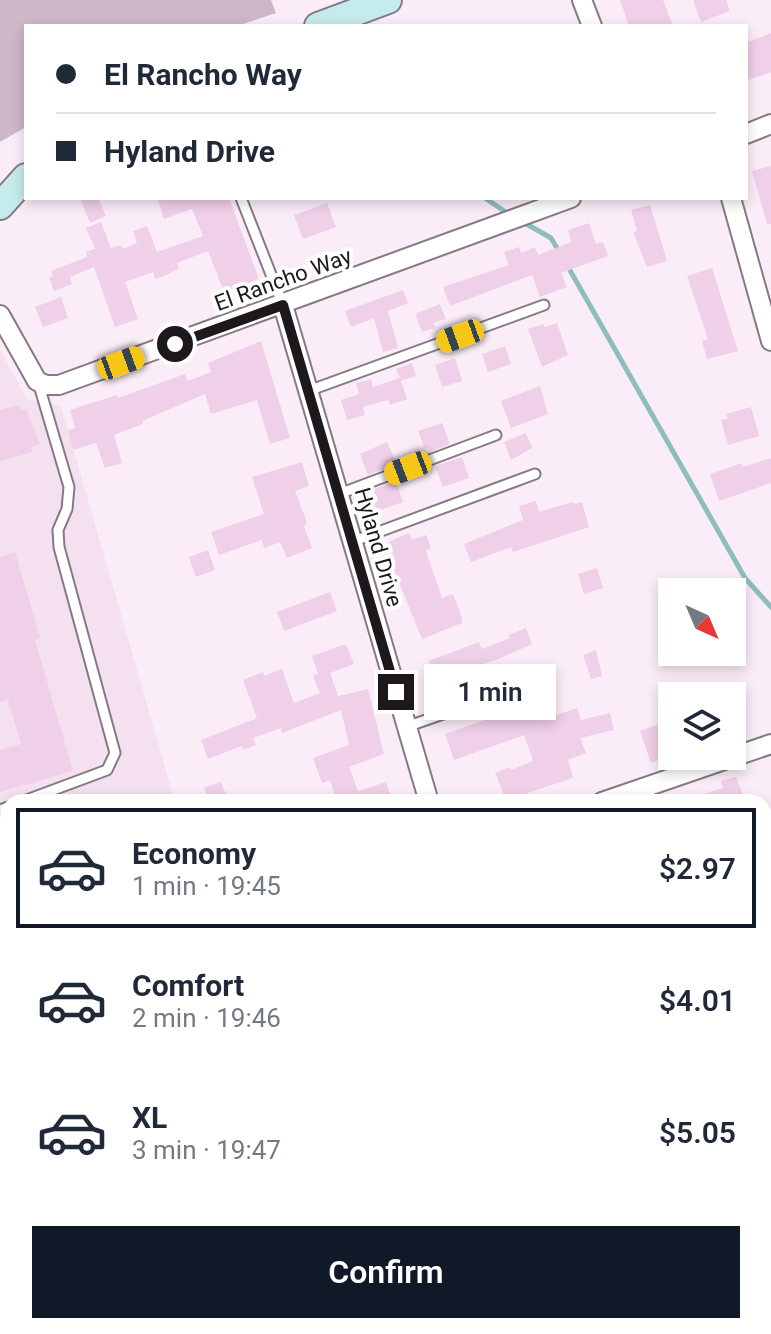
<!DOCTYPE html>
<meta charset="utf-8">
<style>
:root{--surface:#fff;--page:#f6f6f7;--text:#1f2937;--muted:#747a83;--line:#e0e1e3;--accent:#111827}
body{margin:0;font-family:Roboto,sans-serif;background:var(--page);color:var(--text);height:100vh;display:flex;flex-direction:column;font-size:30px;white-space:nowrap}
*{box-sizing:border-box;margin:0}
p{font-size:26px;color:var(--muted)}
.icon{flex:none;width:44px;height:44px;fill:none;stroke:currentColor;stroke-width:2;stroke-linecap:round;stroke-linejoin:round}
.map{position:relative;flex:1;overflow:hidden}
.drawer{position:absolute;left:0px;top:794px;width:772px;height:540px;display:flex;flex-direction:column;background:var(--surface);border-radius:24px 24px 0 0;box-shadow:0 4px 12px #0003}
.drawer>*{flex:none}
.guide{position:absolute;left:24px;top:24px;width:724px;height:176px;border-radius:0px;box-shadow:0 4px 12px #0003;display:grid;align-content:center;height:176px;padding:0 32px;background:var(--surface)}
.needle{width:52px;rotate:136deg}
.buttons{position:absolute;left:658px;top:578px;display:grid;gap:16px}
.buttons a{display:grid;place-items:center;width:88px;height:88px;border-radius:0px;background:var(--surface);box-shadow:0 4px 12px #0003;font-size:40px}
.end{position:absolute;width:36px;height:36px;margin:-18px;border:10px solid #1d181b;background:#fff;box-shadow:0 0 0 4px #fff}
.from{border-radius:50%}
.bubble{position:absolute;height:56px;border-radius:0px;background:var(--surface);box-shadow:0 4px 12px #0003;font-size:26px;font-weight:600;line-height:56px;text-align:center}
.car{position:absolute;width:24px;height:48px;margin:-24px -12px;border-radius:10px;box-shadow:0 0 6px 2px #0007;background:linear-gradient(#f5c518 24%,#345 0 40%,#f5c518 0 76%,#345 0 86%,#f5c518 0)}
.guide b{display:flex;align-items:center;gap:28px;height:76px;font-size:30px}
.guide b+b{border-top:2px solid var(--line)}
.guide i{width:20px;height:20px;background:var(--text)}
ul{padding:14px 0 0;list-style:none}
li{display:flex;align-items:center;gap:24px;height:120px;margin:0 16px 12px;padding:0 16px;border:4px solid transparent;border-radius:0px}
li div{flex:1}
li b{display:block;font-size:30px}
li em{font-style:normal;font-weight:600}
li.active{border-color:var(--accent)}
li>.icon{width:72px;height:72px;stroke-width:1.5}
.button{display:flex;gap:16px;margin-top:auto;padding:16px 32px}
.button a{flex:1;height:92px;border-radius:0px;background:var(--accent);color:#fff;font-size:32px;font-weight:600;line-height:92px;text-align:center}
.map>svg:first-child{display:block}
</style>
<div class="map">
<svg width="771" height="1334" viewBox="0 0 771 1334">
<rect width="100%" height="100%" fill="#fbedf8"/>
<path fill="#f4e0ef" d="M 0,350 L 27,399 L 61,406 L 175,802 L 8,802 L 8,1326 L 329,1326 L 331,1334 L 0,1334 Z"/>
<path fill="#ceb7c8" d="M 0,0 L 271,0 L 276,13 L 237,26 L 26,26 L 26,127 L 0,142 Z"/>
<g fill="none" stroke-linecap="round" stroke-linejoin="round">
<path stroke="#8ebdbd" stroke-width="5" d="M 485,198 L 510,215
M 523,222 L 551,238 L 560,253
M 567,265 L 745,578 L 771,607"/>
</g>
<path fill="#f0cfe8" d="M 620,0 L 663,0 L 673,26 L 629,26 Z
M 693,0 L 726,0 L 730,11 L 701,22 Z
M 771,33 L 771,72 L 746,81 L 746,43 Z
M 771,166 L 771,224 L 767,224 L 752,171 Z
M 80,198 L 98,198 L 106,216 L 90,223 Z
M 167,198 L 229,198 L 259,279 L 224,292 L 208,251 L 177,263 L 179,268 L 166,275 L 155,279 L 153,272 L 125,282 L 138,319 L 115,327 L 94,267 L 70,277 L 72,284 L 54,291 L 49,278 L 53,276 L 51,271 L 87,257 L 86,252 L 95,249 L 86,228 L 101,222 L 111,248 L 121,245 L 122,249 L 137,243 L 133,231 L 147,226 L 157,252 L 203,236 L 192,209 L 164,219 L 158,201 Z
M 327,203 L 336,227 L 303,239 L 294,215 Z
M 650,205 L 667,261 L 647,267 L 633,232 L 637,231 L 631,210 Z
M 589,223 L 596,244 L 603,242 L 608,256 L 561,273 L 567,287 L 540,297 L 532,275 L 450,306 L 443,287 L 509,265 L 504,252 L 519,247 L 521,253 L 535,247 L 538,255 L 571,242 L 568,230 Z
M 712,268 L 738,351 L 707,359 L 702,341 L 708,339 L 687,276 Z
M 403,290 L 408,303 L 388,311 L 398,348 L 383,352 L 374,318 L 351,327 L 345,311 Z
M 61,297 L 68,318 L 43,327 L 35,307 Z
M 440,304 L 446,319 L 433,323 L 435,328 L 422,332 L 415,314 Z
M 557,323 L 568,355 L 542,367 L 528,329 L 544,324 L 545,327 Z
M 261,341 L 290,438 L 270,444 L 257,400 L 211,414 L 205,394 L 142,421 L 143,424 L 114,435 L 122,463 L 105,468 L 96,443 L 73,450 L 68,430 L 75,428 L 70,410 L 117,395 L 118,398 L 185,374 L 188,381 L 211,372 L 208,363 Z
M 505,346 L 511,364 L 488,372 L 482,354 Z
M 455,358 L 462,381 L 442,387 L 435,365 Z
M 412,363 L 416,376 L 401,381 L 407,399 L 390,405 L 388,400 L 363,407 L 365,415 L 347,420 L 341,400 L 359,394 L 356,383 L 371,379 L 373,387 L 400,378 L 396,369 Z
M 540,386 L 548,414 L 511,428 L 501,401 Z
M 19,405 L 20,410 L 26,409 L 40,444 L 31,447 L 33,452 L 0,461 L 0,410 Z
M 751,407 L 759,436 L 728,445 L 721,420 L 728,418 L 726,414 Z
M 442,423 L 450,444 L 430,452 L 428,447 L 425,449 L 418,431 Z
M 526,433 L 532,448 L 511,460 L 504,442 Z
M 387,442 L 396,462 L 390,464 L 391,466 L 368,475 L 360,454 Z
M 462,457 L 469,478 L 443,487 L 435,466 Z
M 771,458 L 771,483 L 719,501 L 710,474 L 742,463 L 743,467 Z
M 302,462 L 309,486 L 295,491 L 307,522 L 304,527 L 312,548 L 287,558 L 280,542 L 264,548 L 262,540 L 219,555 L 211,532 L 264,514 L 252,477 Z
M 396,481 L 403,502 L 375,512 L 372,504 L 367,505 L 363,493 Z
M 536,501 L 539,512 L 573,502 L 574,504 L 582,502 L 589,527 L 513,552 L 511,547 L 471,562 L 464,544 L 523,520 L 519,506 Z
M 409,533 L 412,540 L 426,535 L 431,548 L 426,551 L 442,598 L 453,594 L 462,618 L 462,623 L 422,639 L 388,555 L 393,553 L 388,542 Z
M 208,550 L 215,570 L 196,577 L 189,557 Z
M 15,552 L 40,638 L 35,640 L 73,771 L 0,792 L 0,750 L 21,744 L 8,700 L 0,702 L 0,557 Z
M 597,568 L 603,588 L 584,594 L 578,574 Z
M 330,592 L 337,611 L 284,631 L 277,612 Z
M 526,628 L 532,644 L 496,660 L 473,667 L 473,665 L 436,679 L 429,661 L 479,642 L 482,649 L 510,638 L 509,635 Z
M 346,644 L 354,664 L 330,673 L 338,696 L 368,689 L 384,754 L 349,767 L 358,791 L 386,782 L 392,800 L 386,802 L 333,802 L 336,798 L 330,780 L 322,783 L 313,758 L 349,745 L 341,710 L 282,733 L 281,728 L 253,738 L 256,745 L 243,750 L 242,746 L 208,759 L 201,740 L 257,718 L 243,680 L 263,672 L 264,676 L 282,669 L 294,703 L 320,693 L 313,676 L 318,674 L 312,656 Z
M 596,650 L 602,676 L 591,679 L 583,655 Z
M 545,699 L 551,717 L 577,708 L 581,720 L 610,713 L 614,730 L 580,738 L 586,753 L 568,760 L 573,778 L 506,800 L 495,773 L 510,767 L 511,770 L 533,761 L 524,735 L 454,760 L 445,734 Z
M 659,724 L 663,737 L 672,733 L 672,755 L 651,763 L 640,731 Z
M 736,777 L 746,802 L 689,802 L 688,799 L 723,788 L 721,781 Z
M 221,782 L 229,802 L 209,802 L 204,788 Z"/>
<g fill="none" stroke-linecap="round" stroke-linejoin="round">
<g stroke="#867983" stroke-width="13">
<path id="lane" d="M 241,198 L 283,305
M 308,391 L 544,305
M 339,494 L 496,435
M 354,541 L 535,474
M 406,727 L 543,679
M 21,802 L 107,770 L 115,753 L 59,547 L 58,530 L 67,509 L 69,487 L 38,382
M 0,810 L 8,807
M 0,1075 L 8,1086
M 764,1260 L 771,1258
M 128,1326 L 133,1334
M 2,1334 L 19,1326"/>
</g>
<g stroke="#867983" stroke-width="22">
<path id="street" d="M 582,0 L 592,26
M 746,134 L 771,124
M 731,198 L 771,341
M 283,305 L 429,802
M 0,315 L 37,381 L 46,385 L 59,385 L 571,198
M 602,802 L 771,744
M 582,1326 L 585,1334"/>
</g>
<g stroke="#867983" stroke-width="30">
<path id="secondary" d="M 318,26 L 388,0
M 0,206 L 26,177"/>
</g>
<use href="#lane" stroke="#fff" stroke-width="9"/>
<use href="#street" stroke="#fff" stroke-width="18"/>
<use href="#secondary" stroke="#c6ebec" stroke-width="26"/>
</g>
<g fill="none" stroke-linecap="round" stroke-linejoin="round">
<path stroke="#1d181b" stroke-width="10" d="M 175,344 L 283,305 L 396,692"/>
</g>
<g text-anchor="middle" stroke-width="8" stroke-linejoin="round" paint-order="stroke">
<g font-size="22" fill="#1d181b" stroke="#fff">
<text transform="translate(283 279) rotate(-20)" y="8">El Rancho Way</text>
<text transform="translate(379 547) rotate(74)" y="8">Hyland Drive</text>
</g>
</g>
</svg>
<div class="buttons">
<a><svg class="needle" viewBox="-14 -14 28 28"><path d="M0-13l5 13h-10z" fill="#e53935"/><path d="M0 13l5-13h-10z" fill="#747a83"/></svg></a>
<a><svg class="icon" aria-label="layers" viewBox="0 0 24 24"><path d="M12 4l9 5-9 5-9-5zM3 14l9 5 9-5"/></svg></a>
</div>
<i class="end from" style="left:175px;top:344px"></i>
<i class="end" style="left:396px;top:692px"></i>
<div class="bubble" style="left:424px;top:664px;width:132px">1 min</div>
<i class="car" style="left:460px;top:336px;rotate:250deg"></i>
<i class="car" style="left:121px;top:363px;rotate:70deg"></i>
<i class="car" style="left:408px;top:468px;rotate:249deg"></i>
<div class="guide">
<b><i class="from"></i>El Rancho Way</b>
<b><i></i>Hyland Drive</b>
</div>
<section class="drawer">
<ul>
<li class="active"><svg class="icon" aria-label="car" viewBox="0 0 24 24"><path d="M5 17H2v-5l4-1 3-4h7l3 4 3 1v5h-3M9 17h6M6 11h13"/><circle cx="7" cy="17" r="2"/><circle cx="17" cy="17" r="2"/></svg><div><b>Economy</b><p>1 min · 19:45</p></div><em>$2.97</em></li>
<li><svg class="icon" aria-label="car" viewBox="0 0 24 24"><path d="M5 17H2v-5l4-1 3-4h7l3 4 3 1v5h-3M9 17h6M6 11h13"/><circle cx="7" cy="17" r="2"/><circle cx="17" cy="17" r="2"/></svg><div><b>Comfort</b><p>2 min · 19:46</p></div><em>$4.01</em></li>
<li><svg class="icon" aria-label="car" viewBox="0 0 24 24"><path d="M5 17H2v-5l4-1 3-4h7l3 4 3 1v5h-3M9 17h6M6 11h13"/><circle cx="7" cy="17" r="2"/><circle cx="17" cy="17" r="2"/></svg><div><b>XL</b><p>3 min · 19:47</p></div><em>$5.05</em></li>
</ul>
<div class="button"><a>Confirm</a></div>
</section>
</div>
